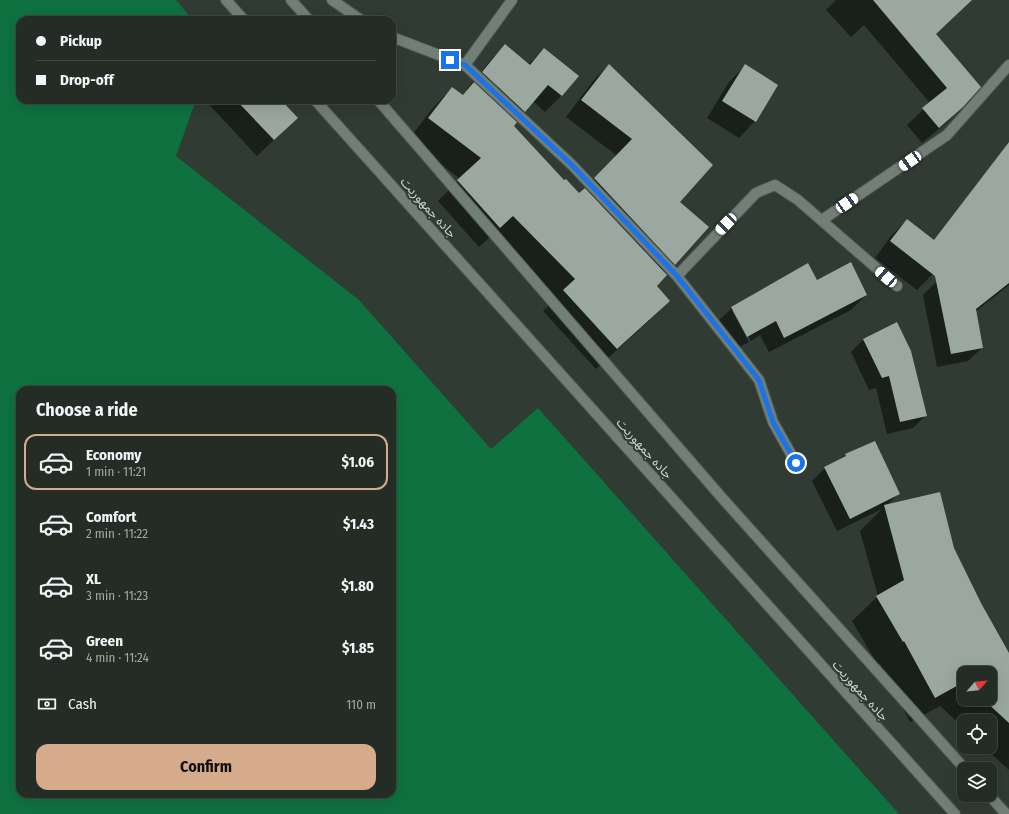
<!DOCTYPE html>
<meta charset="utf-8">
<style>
:root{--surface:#242c26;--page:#2c342e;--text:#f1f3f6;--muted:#a3a7a7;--line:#414843;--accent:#d6ab8b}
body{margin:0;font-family:"Fira Sans Condensed","Noto Sans Arabic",sans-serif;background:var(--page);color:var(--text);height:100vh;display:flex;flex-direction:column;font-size:15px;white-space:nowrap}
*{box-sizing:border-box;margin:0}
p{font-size:13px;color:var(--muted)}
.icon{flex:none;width:22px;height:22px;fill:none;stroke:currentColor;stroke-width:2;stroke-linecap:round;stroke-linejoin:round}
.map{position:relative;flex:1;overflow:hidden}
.details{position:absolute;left:16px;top:386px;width:380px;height:412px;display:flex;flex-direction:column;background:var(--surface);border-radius:12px;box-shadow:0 4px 16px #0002,0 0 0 1px var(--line)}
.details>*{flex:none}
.top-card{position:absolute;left:16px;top:16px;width:380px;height:88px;border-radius:12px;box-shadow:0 4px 16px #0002,0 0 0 1px var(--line);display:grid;align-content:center;height:88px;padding:0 20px;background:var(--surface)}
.needle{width:26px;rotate:63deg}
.controls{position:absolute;left:957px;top:666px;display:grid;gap:8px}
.controls a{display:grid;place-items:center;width:40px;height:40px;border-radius:8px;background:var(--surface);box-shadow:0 4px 16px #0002,0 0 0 1px var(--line);font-size:20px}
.end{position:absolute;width:18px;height:18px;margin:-9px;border:5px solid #1a73e8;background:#fff;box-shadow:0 0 0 2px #fff}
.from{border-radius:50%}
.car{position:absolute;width:12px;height:24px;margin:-12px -6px;border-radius:5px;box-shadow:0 0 3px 1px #0007;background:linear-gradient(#fff 24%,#345 0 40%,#fff 0 76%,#345 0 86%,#fff 0)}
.top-card b{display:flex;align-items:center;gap:14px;height:38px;font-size:15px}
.top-card b+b{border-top:1px solid var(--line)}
.top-card i{width:10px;height:10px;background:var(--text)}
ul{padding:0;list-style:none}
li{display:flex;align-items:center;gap:12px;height:56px;margin:0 8px 6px;padding:0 12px;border:2px solid transparent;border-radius:12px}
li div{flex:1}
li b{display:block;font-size:15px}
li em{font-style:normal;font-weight:700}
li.selected{border-color:var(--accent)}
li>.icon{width:36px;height:36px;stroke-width:1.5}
h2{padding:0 20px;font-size:18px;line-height:48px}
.pay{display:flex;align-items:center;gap:10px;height:44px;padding:0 20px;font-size:15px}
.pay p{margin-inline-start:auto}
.primary-button{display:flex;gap:8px;margin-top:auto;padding:8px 20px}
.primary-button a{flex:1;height:46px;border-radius:12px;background:var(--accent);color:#111;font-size:16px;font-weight:700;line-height:46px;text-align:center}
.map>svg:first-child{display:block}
</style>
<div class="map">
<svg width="1009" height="814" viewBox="0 0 1009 814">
<rect width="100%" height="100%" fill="#303b33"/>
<path fill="#0f7140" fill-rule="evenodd" d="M 0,0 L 176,0 L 193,20 L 20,20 L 20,100 L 196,100 L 176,156 L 359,300 L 491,449 L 538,408 L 899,814 L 0,814 ZM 20,390 L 392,390 L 392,794 L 20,794 Z"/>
<path fill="#0007" fill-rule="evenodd" d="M 836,0 L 968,0 L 935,34 L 962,106 L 946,123 L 922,143 L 907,125 L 930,103 L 864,25 L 851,37 L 826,10 Z
M 505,46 L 528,65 L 544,49 L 577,76 L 561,96 L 545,112 L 533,101 L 515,122 L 513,126 L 564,182 L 579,194 L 616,155 L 566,117 L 593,81 L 609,65 L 678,202 L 675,264 L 665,274 L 655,286 L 669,301 L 649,321 L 596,369 L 543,311 L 555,300 L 492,235 L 479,247 L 438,201 L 460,179 L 409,139 L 432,109 L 452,88 L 462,96 L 468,90 L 467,89 L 489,62 Z
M 745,66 L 777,85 L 755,121 L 739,138 L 707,118 L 729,82 Z
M 205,100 L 280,100 L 280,134 L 257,156 Z
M 907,220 L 949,253 L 933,274 L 917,290 L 875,258 L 891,236 Z
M 1009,230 L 1009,285 L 975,312 L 982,348 L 968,361 L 937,367 L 923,295 L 937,281 Z
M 816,281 L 866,295 L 851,310 L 769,352 L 760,335 L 751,341 L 734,311 L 732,311 L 749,342 L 732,351 L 716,323 L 732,308 Z
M 896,323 L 926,415 L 913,428 L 887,434 L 876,388 L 869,390 L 851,352 L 863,340 Z
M 846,455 L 899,493 L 886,506 L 953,549 L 981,603 L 1009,655 L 1009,770 L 984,747 L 990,747 L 990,721 L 964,721 L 964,728 L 940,706 L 910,722 L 880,664 L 878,665 L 852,621 L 878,596 L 860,531 L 882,509 L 837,531 L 812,481 L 825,468 L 842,459 ZM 964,673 L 990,673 L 990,699 L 964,699 Z"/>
<path fill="#9ba89f" d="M 873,0 L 972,0 L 936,34 L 981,87 L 963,107 L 939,128 L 922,108 L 947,88 Z
M 505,44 L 530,65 L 544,48 L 579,76 L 562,96 L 548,85 L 525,112 L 482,72 Z
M 609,64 L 713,165 L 680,202 L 709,227 L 675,265 L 594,178 L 632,139 L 581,100 Z
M 745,64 L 778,85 L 756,122 L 722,101 Z
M 474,82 L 517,122 L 514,126 L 564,180 L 566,179 L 579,193 L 585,188 L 667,275 L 657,286 L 670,301 L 617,349 L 563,290 L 575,279 L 513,216 L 500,228 L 457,180 L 481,158 L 428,118 L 452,87 L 463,95 Z
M 236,100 L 281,100 L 298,118 L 274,140 Z
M 1009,142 L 1009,283 L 976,309 L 983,348 L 951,354 L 935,276 L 890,241 L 907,219 L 934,240 Z
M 851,262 L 867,295 L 784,338 L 776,321 L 747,337 L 731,307 L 808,263 L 817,280 Z
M 897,322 L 911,351 L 927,416 L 900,422 L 889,376 L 882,378 L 863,339 Z
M 875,441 L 900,494 L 850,519 L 824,467 L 846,456 L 845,454 Z
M 940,492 L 954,548 L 981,603 L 1009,653 L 1009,723 L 983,699 L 990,699 L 990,673 L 964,673 L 964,682 L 935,698 L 904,641 L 903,642 L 876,596 L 904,580 L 884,505 Z"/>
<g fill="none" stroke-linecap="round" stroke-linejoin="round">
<g stroke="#4f5852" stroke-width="12">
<path id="street" d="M 332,0 L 361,20
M 392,37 L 465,65 L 572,165 L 677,276 L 759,380 L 773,422 L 796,463
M 465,65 L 512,0
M 822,220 L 947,135 L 1009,65
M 677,276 L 756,193 L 775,185 L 798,200 L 897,286"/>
</g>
<g stroke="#4f5852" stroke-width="12">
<path id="secondary" d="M 226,0 L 244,20
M 291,0 L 309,20
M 315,100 L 955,814
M 378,100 L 723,499 L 965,769
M 989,795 L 1006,814"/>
</g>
<use href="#street" stroke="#727f76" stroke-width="10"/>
<use href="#secondary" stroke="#727f76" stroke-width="10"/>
</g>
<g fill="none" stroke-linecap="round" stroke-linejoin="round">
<path stroke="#1a73e8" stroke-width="5" d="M 450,60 L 465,65 L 572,165 L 677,276 L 759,380 L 773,422 L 796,463"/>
</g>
<g text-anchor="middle" stroke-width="4" stroke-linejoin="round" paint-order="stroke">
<g font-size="13" fill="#cfd5d1" stroke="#303b33">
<text transform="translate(429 207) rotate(48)" y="5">جاده جمهوریت</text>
<text transform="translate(645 448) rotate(48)" y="5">جاده جمهوریت</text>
<text transform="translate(861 690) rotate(48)" y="5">جاده جمهوریت</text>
</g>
</g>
</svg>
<div class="controls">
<a><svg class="needle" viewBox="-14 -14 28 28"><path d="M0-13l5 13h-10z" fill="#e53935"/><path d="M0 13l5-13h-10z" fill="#a3a7a7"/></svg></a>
<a><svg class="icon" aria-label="locate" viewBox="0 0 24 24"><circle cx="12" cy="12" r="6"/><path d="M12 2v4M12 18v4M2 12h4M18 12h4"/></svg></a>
<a><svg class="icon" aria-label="layers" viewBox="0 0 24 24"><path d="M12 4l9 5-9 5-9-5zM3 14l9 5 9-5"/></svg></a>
</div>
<i class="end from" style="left:796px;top:463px"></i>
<i class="end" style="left:450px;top:60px"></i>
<i class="car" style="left:910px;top:161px;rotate:236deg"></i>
<i class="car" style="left:847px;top:203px;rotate:56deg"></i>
<i class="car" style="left:726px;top:224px;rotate:224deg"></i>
<i class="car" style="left:886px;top:277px;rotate:311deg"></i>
<div class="top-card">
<b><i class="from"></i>Pickup</b>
<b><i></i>Drop-off</b>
</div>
<section class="details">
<h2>Choose a ride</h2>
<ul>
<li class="selected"><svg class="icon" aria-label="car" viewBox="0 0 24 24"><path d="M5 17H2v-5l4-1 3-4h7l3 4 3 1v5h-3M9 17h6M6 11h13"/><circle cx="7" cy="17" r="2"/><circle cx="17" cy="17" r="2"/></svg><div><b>Economy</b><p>1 min · 11:21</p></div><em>$1.06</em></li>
<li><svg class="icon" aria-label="car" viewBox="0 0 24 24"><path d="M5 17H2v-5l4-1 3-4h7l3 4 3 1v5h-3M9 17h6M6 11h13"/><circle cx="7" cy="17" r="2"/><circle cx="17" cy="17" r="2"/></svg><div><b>Comfort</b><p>2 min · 11:22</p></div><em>$1.43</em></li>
<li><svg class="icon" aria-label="car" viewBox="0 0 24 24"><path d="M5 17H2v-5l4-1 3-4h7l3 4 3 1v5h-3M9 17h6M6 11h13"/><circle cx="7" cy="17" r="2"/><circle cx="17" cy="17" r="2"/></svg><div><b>XL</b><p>3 min · 11:23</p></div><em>$1.80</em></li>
<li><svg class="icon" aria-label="car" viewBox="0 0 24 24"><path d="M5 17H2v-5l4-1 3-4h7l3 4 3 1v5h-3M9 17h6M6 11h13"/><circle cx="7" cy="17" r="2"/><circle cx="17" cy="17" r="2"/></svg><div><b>Green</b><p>4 min · 11:24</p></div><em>$1.85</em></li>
</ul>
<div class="pay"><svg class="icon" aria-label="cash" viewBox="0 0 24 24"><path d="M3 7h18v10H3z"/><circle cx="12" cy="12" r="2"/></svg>Cash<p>110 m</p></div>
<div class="primary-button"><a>Confirm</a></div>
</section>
</div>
